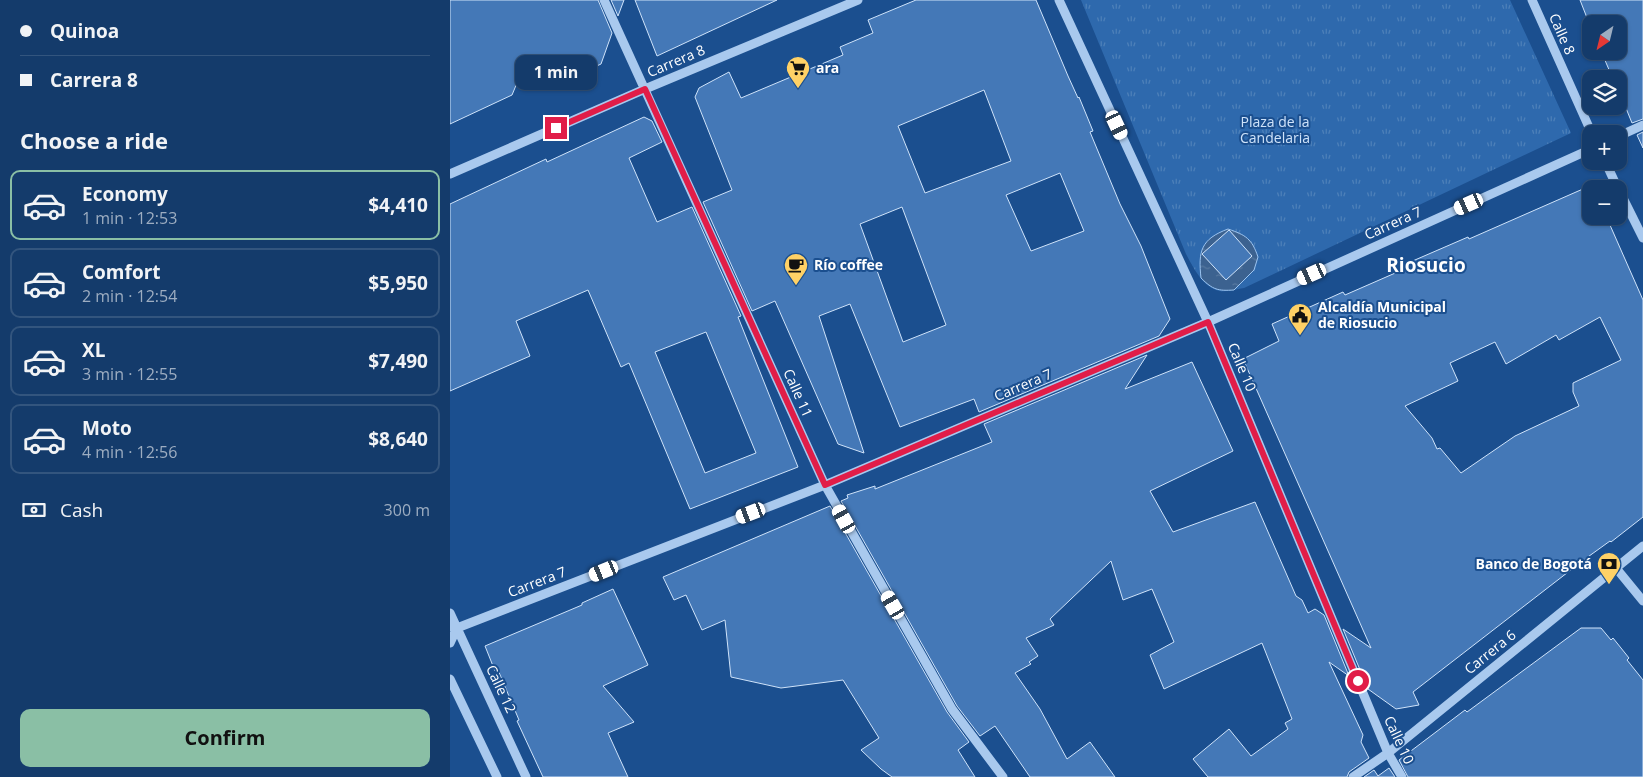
<!DOCTYPE html>
<meta charset="utf-8">
<style>
:root{--surface:#143b6b;--page:#214673;--text:#f1f3f6;--muted:#9dadc1;--line:#33557e;--accent:#8abfa5}
body{margin:0;font-family:"Open Sans",sans-serif;background:var(--page);color:var(--text);height:100vh;display:flex;flex-direction:column;font-size:19px;white-space:nowrap}
*{box-sizing:border-box;margin:0}
p{font-size:16px;color:var(--muted)}
.icon{flex:none;width:28px;height:28px;fill:none;stroke:currentColor;stroke-width:2;stroke-linecap:round;stroke-linejoin:round}
.map{position:relative;flex:1;overflow:hidden}
.drawer{display:flex;flex-direction:column;background:var(--surface);width:450px}
.drawer>*{flex:none}
.banner{display:grid;align-content:center;height:110px;padding:0 20px;background:var(--surface)}
.needle{width:32px;rotate:215deg}
.tools{position:absolute;left:1132px;top:15px;display:grid;gap:10px}
.tools a{display:grid;place-items:center;width:45px;height:45px;border-radius:10px;background:var(--surface);box-shadow:0 1px 4px #0004,0 0 0 1px var(--line);font-size:25px}
.end{position:absolute;width:22px;height:22px;margin:-11px;border:6px solid #e11d48;background:#fff;box-shadow:0 0 0 2px #fff}
.from{border-radius:50%}
.bubble{position:absolute;height:35px;border-radius:10px;background:var(--surface);box-shadow:0 1px 4px #0004,0 0 0 1px var(--line);font-size:16px;font-weight:700;line-height:35px;text-align:center}
.car{position:absolute;width:15px;height:30px;margin:-15px -8px;border-radius:6px;box-shadow:0 0 4px 1px #0007;background:linear-gradient(#fff 24%,#345 0 40%,#fff 0 76%,#345 0 86%,#fff 0)}
.banner b{display:flex;align-items:center;gap:18px;height:48px;font-size:19px}
.banner b+b{border-top:1px solid var(--line)}
.banner i{width:12px;height:12px;background:var(--text)}
ul{padding:0;list-style:none}
li{display:flex;align-items:center;gap:15px;height:70px;margin:0 10px 8px;padding:0 10px;border:2px solid var(--line);border-radius:10px}
li div{flex:1}
li b{display:block;font-size:19px}
li em{font-style:normal;font-weight:700}
li.current{border-color:var(--accent)}
li>.icon{width:45px;height:45px;stroke-width:1.5}
h2{padding:0 20px;font-size:22px;line-height:60px}
.pay{display:flex;align-items:center;gap:12px;height:55px;padding:0 20px;font-size:19px}
.pay p{margin-inline-start:auto}
.button{display:flex;gap:10px;margin-top:auto;padding:10px 20px}
.button a{flex:1;height:58px;border-radius:10px;background:var(--accent);color:#111;font-size:20px;font-weight:700;line-height:58px;text-align:center}
main{display:flex;flex:1;min-height:0}
.map>svg:first-child{display:block}
</style>
<main>
<section class="drawer">
<div class="banner">
<b><i class="from"></i>Quinoa</b>
<b><i></i>Carrera 8</b>
</div>
<h2>Choose a ride</h2>
<ul>
<li class="current"><svg class="icon" aria-label="car" viewBox="0 0 24 24"><path d="M5 17H2v-5l4-1 3-4h7l3 4 3 1v5h-3M9 17h6M6 11h13"/><circle cx="7" cy="17" r="2"/><circle cx="17" cy="17" r="2"/></svg><div><b>Economy</b><p>1 min · 12:53</p></div><em>$4,410</em></li>
<li><svg class="icon" aria-label="car" viewBox="0 0 24 24"><path d="M5 17H2v-5l4-1 3-4h7l3 4 3 1v5h-3M9 17h6M6 11h13"/><circle cx="7" cy="17" r="2"/><circle cx="17" cy="17" r="2"/></svg><div><b>Comfort</b><p>2 min · 12:54</p></div><em>$5,950</em></li>
<li><svg class="icon" aria-label="car" viewBox="0 0 24 24"><path d="M5 17H2v-5l4-1 3-4h7l3 4 3 1v5h-3M9 17h6M6 11h13"/><circle cx="7" cy="17" r="2"/><circle cx="17" cy="17" r="2"/></svg><div><b>XL</b><p>3 min · 12:55</p></div><em>$7,490</em></li>
<li><svg class="icon" aria-label="car" viewBox="0 0 24 24"><path d="M5 17H2v-5l4-1 3-4h7l3 4 3 1v5h-3M9 17h6M6 11h13"/><circle cx="7" cy="17" r="2"/><circle cx="17" cy="17" r="2"/></svg><div><b>Moto</b><p>4 min · 12:56</p></div><em>$8,640</em></li>
</ul>
<div class="pay"><svg class="icon" aria-label="cash" viewBox="0 0 24 24"><path d="M3 7h18v10H3z"/><circle cx="12" cy="12" r="2"/></svg>Cash<p>300 m</p></div>
<div class="button"><a>Confirm</a></div>
</section>
<div class="map">
<svg width="1193" height="777" viewBox="0 0 1193 777">
<defs>
<pattern id="park-tufts" width="24" height="20" patternUnits="userSpaceOnUse" patternTransform="scale(1.25)"><rect width="24" height="20" fill="#2e69ad"/><path d="M3 7l-1-3M5 7V3M7 7l1-3M15 17l-1-3M17 17v-4M19 17l1-3" fill="none" stroke="#4d80b9"/></pattern>
<pattern id="water-ripples" width="26" height="14" patternUnits="userSpaceOnUse" patternTransform="scale(1.25)"><rect width="26" height="14" fill="#3c6290"/><path d="M2 4q2-2 4 0t4 0M15 11q2-2 4 0t4 0" fill="none" stroke="#597aa1"/></pattern>
</defs>
<rect width="100%" height="100%" fill="#1b4f8f"/>
<path fill="url(#park-tufts)" d="M 631,0 L 1060,0 L 1121,133 L 794,288 C 787,289 778,292 770,291 C 753,288 743,267 736,254 Z"/>
<path fill="url(#water-ripples)" stroke="#9cc4f0" d="M 778,229 C 796,235 802,239 808,257 L 804,270 L 784,290 C 768,291 763,290 751,278 C 748,251 751,239 778,229 Z"/>
<path fill="#4478b7" stroke="#cfe3fa" fill-rule="evenodd" d="M 0,0 L 148,0 L 162,33 L 151,64 L 127,75 L 124,68 L 104,77 L 74,66 L 62,95 L 0,124 Z
M 161,0 L 174,0 L 168,16 Z
M 185,0 L 327,0 L 207,56 Z
M 466,0 L 586,0 L 618,76 L 628,98 L 629,97 L 643,131 L 640,132 L 670,204 L 691,246 L 720,319 L 709,336 L 529,412 L 524,399 L 450,427 L 400,304 L 369,316 L 414,453 L 388,444 L 325,301 L 302,311 L 253,202 L 282,190 L 245,97 L 249,88 L 279,72 L 291,98 L 393,55 L 390,47 L 423,33 L 418,20 ZM 534,90 L 561,161 L 475,193 L 448,126 ZM 610,173 L 634,231 L 581,251 L 556,195 ZM 452,207 L 496,325 L 453,342 L 410,224 Z
M 1130,0 L 1193,0 L 1193,119 L 1182,123 L 1169,91 L 1169,79 L 1163,79 L 1151,51 L 1169,51 L 1169,24 L 1141,24 L 1141,28 Z
M 194,117 L 202,121 L 212,142 L 179,158 L 207,222 L 242,207 L 291,316 L 288,317 L 348,467 L 240,509 L 179,363 L 171,367 L 138,290 L 66,321 L 80,356 L 0,391 L 0,204 L 96,159 L 97,162 ZM 256,332 L 306,453 L 255,473 L 205,352 Z
M 1193,132 L 1193,148 L 1187,135 Z
M 1142,185 L 1144,189 L 1141,189 L 1141,216 L 1156,216 L 1193,300 L 1193,517 L 1161,542 L 1160,541 L 1135,559 L 963,692 L 969,705 L 946,709 L 918,689 L 893,629 L 921,648 L 793,359 L 829,341 L 822,324 L 893,292 L 895,295 L 959,267 L 958,263 L 1018,237 L 1019,239 ZM 1150,317 L 1171,360 L 1123,383 L 1123,392 L 1129,406 L 1065,436 L 1011,473 L 990,448 L 987,449 L 982,438 L 955,406 L 1008,381 L 1000,363 L 1045,342 L 1056,364 L 1106,335 L 1109,340 Z
M 779,230 L 802,256 L 776,280 L 752,254 Z
M 697,355 L 675,389 L 742,362 L 783,451 L 700,491 L 723,532 L 805,502 L 846,596 L 852,600 L 858,613 L 865,609 L 874,615 L 899,676 L 879,662 L 913,735 L 911,742 L 919,758 L 899,772 L 897,777 L 758,777 L 743,759 L 779,729 L 801,756 L 838,729 L 835,723 L 842,719 L 812,643 L 714,689 L 700,655 L 724,642 L 702,589 L 673,600 L 661,561 L 600,619 L 604,625 L 576,638 L 588,656 L 579,662 L 581,664 L 565,673 L 590,709 L 617,759 L 640,742 L 665,777 L 580,777 L 545,726 L 530,736 L 507,706 L 391,501 L 398,498 L 397,495 L 425,486 L 425,489 L 542,442 L 534,424 Z
M 380,506 L 497,712 L 519,742 L 508,750 L 525,777 L 442,777 L 431,769 L 411,750 L 429,738 L 393,680 L 331,688 L 281,677 L 275,620 L 252,630 L 236,595 L 224,600 L 213,577 Z
M 163,589 L 198,665 L 153,686 L 184,722 L 158,733 L 178,777 L 93,777 L 67,721 L 69,720 L 48,670 L 45,671 L 35,646 L 132,605 L 132,603 Z
M 1131,628 L 1151,628 L 1161,640 L 1163,638 L 1179,658 L 1177,660 L 1193,680 L 1193,777 L 958,777 L 949,760 L 1015,710 L 1017,712 Z
M 939,768 L 945,777 L 914,777 L 924,770 L 928,776 Z"/>
<g fill="none" stroke-linecap="round" stroke-linejoin="round">
<path stroke="#a9c9ee" stroke-width="9" d="M 154,0 L 375,485 L 502,709 L 553,777
M 609,0 L 758,322 L 938,753 L 952,777
M 1082,0 L 1142,134
M 1169,136 L 1193,125
M 1155,161 L 1168,189
M 0,174 L 195,89 L 408,0
M 1169,190 L 1193,238
M 1166,568 L 1193,601
M 0,613 L 76,777
M 0,627 L 7,628 L 375,485 L 758,322 L 1141,149
M 0,643 L 7,628
M 0,679 L 47,777
M 903,777 L 938,753 L 1193,546"/>
</g>
<g fill="none" stroke-linecap="round" stroke-linejoin="round">
<path stroke="#e11d48" stroke-width="6" d="M 106,128 L 195,89 L 375,485 L 758,322 L 908,681"/>
</g>
<defs>
<g id="supermarket-pin" transform="scale(1.25)"><path d="M0 17L-7.5 6A9.5 9.5 0 1 1 7.5 6Z" fill="#ffd166" stroke="#1b4f8f"/><path d="M-6-5.5h2.5l.6 2H6L4.5 2H-2.5L-4.4-4H-6ZM-1.5 3.2a1.3 1.3 0 1 0 .1 0ZM3 3.2a1.3 1.3 0 1 0 .1 0Z" fill="#111"/></g>
<g id="cafe-pin" transform="scale(1.25)"><path d="M0 17L-7.5 6A9.5 9.5 0 1 1 7.5 6Z" fill="#ffd166" stroke="#1b4f8f"/><path d="M-5.5-4.5H6V0H3Q3 3.5 0 3.5H-2.5Q-5.5 3.5-5.5 0ZM3-3.2v2h1.7v-2ZM-6 4.5H4V6H-6Z" fill="#111"/></g>
<g id="civic-pin" transform="scale(1.25)"><path d="M0 17L-7.5 6A9.5 9.5 0 1 1 7.5 6Z" fill="#ffd166" stroke="#1b4f8f"/><path d="M-.6-6.5H3V-4.5H.6V-3L4-1V1h2V6H-6V1h2V-1L-.6-3ZM-1.2 2.5V6h2.4V2.5Z" fill="#111"/></g>
<g id="bank-pin" transform="scale(1.25)"><path d="M0 17L-7.5 6A9.5 9.5 0 1 1 7.5 6Z" fill="#ffd166" stroke="#1b4f8f"/><path d="M-6-4H6V4H-6ZM0-2.3a2.3 2.3 0 1 0 0 4.6a2.3 2.3 0 1 0 0-4.6Z" fill="#111"/></g>
</defs>
<g fill-rule="evenodd">
<use href="#supermarket-pin" x="348" y="68"/>
<use href="#cafe-pin" x="346" y="265"/>
<use href="#civic-pin" x="850" y="315"/>
<use href="#bank-pin" x="1159" y="564"/>
</g>
<g text-anchor="middle" stroke-width="4" stroke-linejoin="round" paint-order="stroke">
<g font-size="14" fill="#fff" stroke="#1b4f8f">
<text transform="translate(1112 34) rotate(66)" y="5">Calle 8</text>
<text transform="translate(226 61) rotate(-23)" y="5">Carrera 8</text>
<text transform="translate(943 223) rotate(-24)" y="5">Carrera 7</text>
<text transform="translate(792 367) rotate(67)" y="5">Calle 10</text>
<text transform="translate(573 385) rotate(-23)" y="5">Carrera 7</text>
<text transform="translate(348 393) rotate(66)" y="5">Calle 11</text>
<text transform="translate(87 582) rotate(-21)" y="5">Carrera 7</text>
<text transform="translate(1040 652) rotate(-39)" y="5">Carrera 6</text>
<text transform="translate(51 689) rotate(65)" y="5">Calle 12</text>
<text transform="translate(949 740) rotate(65)" y="5">Calle 10</text>
</g>
<g font-size="14" font-weight="bold" fill="#fff" stroke="#1b4f8f" text-anchor="start">
<text x="366" y="73">ara</text>
<text x="364" y="270">Río coffee</text>
<text x="868" y="312">Alcaldía Municipal<tspan x="868" dy="16">de Riosucio</tspan></text>
<text x="1142" y="569" text-anchor="end">Banco de Bogotá</text>
</g>
<g font-size="14" fill="#cfe3fa" stroke="#1b4f8f">
<text x="825" y="127">Plaza de la<tspan x="825" dy="16">Candelaria</tspan></text>
</g>
<g font-size="19" font-weight="bold" fill="#fff" stroke="#1b4f8f">
<text x="976" y="272">Riosucio</text>
</g>
</g>
</svg>
<div class="tools">
<a><svg class="needle" viewBox="-14 -14 28 28"><path d="M0-13l5 13h-10z" fill="#e53935"/><path d="M0 13l5-13h-10z" fill="#9dadc1"/></svg></a>
<a><svg class="icon" aria-label="layers" viewBox="0 0 24 24"><path d="M12 4l9 5-9 5-9-5zM3 14l9 5 9-5"/></svg></a>
<a>+</a>
<a>−</a>
</div>
<i class="end from" style="left:908px;top:681px"></i>
<i class="end" style="left:106px;top:128px"></i>
<div class="bubble" style="left:65px;top:55px;width:82px">1 min</div>
<i class="car" style="left:667px;top:125px;rotate:155deg"></i>
<i class="car" style="left:1019px;top:204px;rotate:246deg"></i>
<i class="car" style="left:862px;top:274px;rotate:246deg"></i>
<i class="car" style="left:301px;top:513px;rotate:249deg"></i>
<i class="car" style="left:394px;top:519px;rotate:331deg"></i>
<i class="car" style="left:154px;top:571px;rotate:248deg"></i>
<i class="car" style="left:443px;top:605px;rotate:330deg"></i>
</div>
</main>
